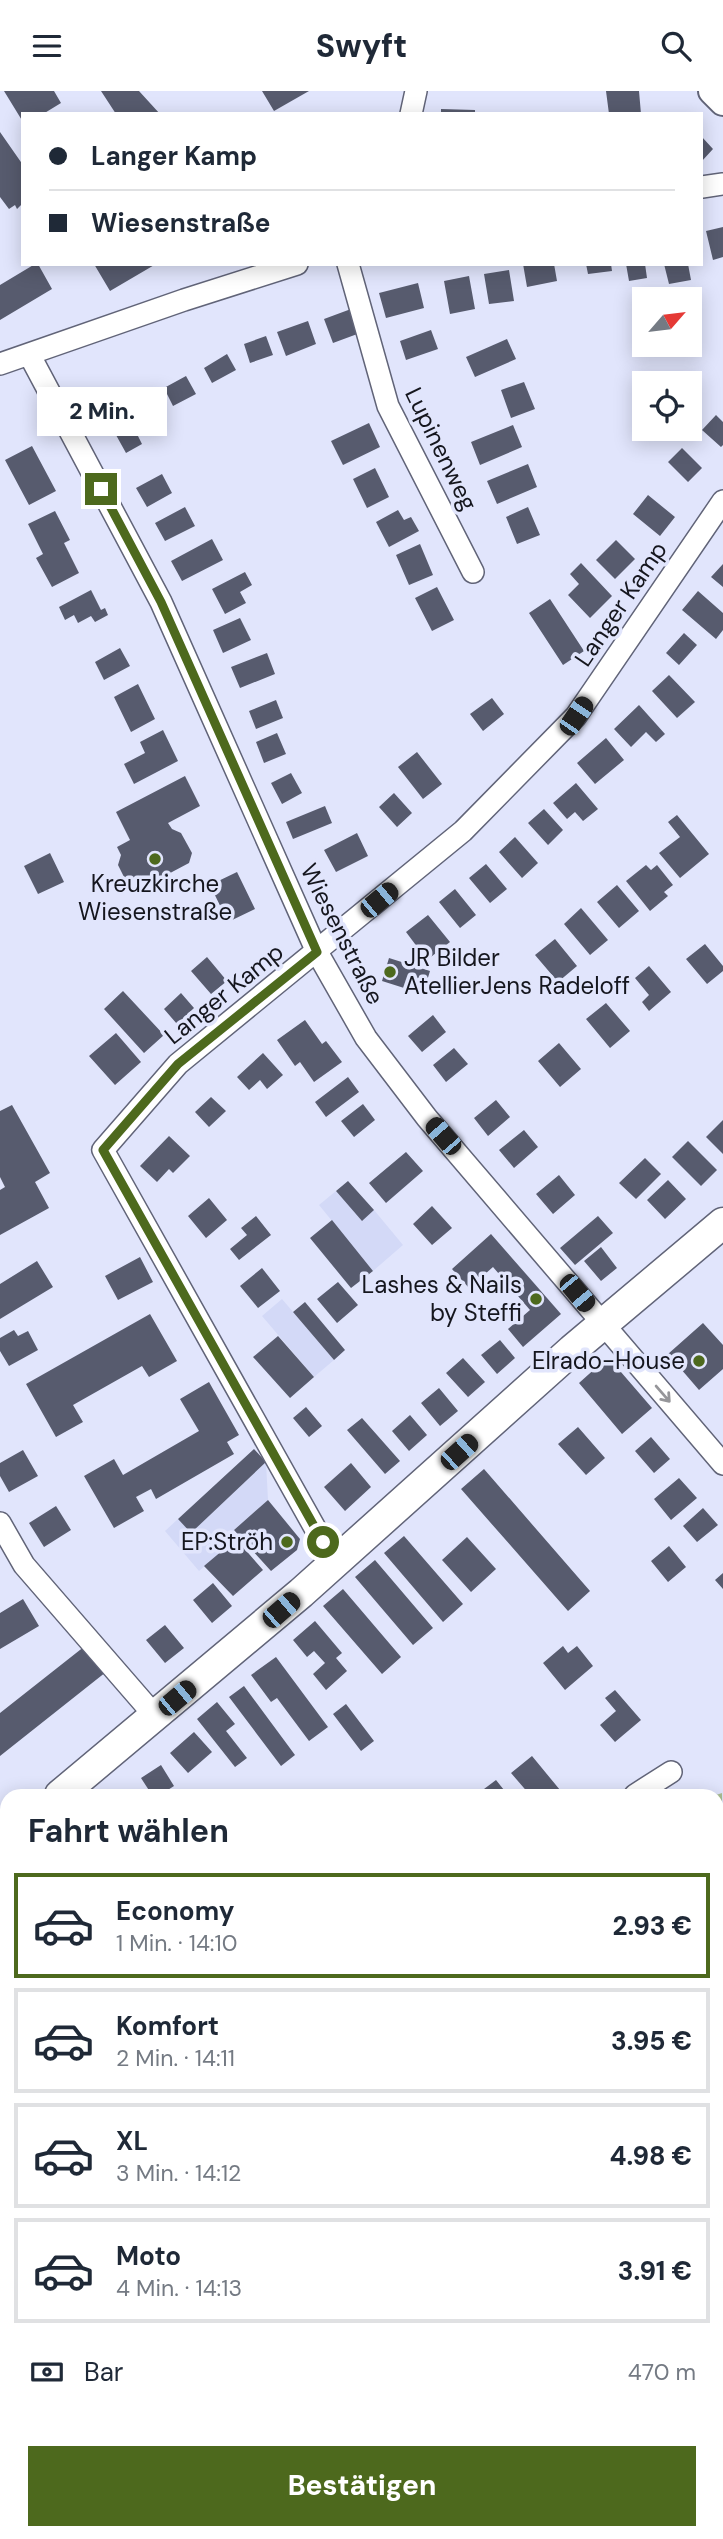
<!DOCTYPE html>
<html lang="de">
<meta charset="utf-8">
<style>
:root{--surface:#fff;--page:#f6f6f7;--text:#1f2937;--muted:#747a83;--line:#e0e1e3;--accent:#4d691d}
body{margin:0;font-family:"DM Sans",sans-serif;background:var(--page);color:var(--text);height:100vh;display:flex;flex-direction:column;font-size:26px;white-space:nowrap}
*{box-sizing:border-box;margin:0}
p{font-size:23px;color:var(--muted)}
.icon{flex:none;width:38px;height:38px;fill:none;stroke:currentColor;stroke-width:2;stroke-linecap:round;stroke-linejoin:round}
.map{position:relative;flex:1;overflow:hidden}
.side{position:absolute;left:0px;top:1698px;width:724px;height:751px;display:flex;flex-direction:column;background:var(--surface);border-radius:21px 21px 0 0;box-shadow:0 4px 18px #0003}
.side>*{flex:none}
.top-card{position:absolute;left:21px;top:21px;width:682px;height:154px;border-radius:0px;box-shadow:0 4px 18px #0003;display:grid;align-content:center;height:154px;padding:0 28px;background:var(--surface)}
.needle{width:46px;rotate:62deg}
.buttons{position:absolute;left:632px;top:196px;display:grid;gap:14px}
.buttons a{display:grid;place-items:center;width:70px;height:70px;border-radius:0px;background:var(--surface);box-shadow:0 4px 18px #0003;font-size:35px}
.end{position:absolute;width:32px;height:32px;margin:-16px;border:9px solid #4d691d;background:#fff;box-shadow:0 0 0 4px #fff}
.from{border-radius:50%}
.bubble{position:absolute;height:49px;border-radius:0px;background:var(--surface);box-shadow:0 4px 18px #0003;font-size:23px;font-weight:800;line-height:49px;text-align:center}
.car{position:absolute;width:21px;height:42px;margin:-21px -10px;border-radius:9px;box-shadow:0 0 5px 2px #0007;background:linear-gradient(#222 24%,#8ab4d8 0 40%,#222 0 76%,#8ab4d8 0 86%,#222 0)}
.top-card b{display:flex;align-items:center;gap:24px;height:66px;font-size:26px}
.top-card b+b{border-top:2px solid var(--line)}
.top-card i{width:18px;height:18px;background:var(--text)}
ul{padding:0;list-style:none}
li{display:flex;align-items:center;gap:21px;height:105px;margin:0 14px 10px;padding:0 14px;border:4px solid var(--line);border-radius:0px}
li div{flex:1}
li b{display:block;font-size:26px}
li em{font-style:normal;font-weight:800}
li.current{border-color:var(--accent)}
li>.icon{width:63px;height:63px;stroke-width:1.5}
h2{padding:0 28px;font-size:32px;line-height:84px}
.pay{display:flex;align-items:center;gap:18px;height:77px;padding:0 28px;font-size:26px}
.pay p{margin-inline-start:auto}
.button{display:flex;gap:14px;margin-top:auto;padding:14px 28px}
.button a{flex:1;height:80px;border-radius:0px;background:var(--accent);color:#fff;font-size:28px;font-weight:800;line-height:80px;text-align:center}
header{display:flex;justify-content:space-between;align-items:center;height:91px;padding:0 28px;background:var(--surface);font-size:32px;font-weight:800}
.map>svg:first-child{display:block}
</style>
<header><svg class="icon" aria-label="menu" viewBox="0 0 24 24"><path d="M4 6h16M4 12h16M4 18h16"/></svg>Swyft<svg class="icon" aria-label="search" viewBox="0 0 24 24"><circle cx="10" cy="10" r="6"/><path d="M15 15l6 6"/></svg></header>
<div class="map">
<svg width="723" height="2448" viewBox="0 0 723 2448">
<rect width="100%" height="100%" fill="#e1e5fc"/>
<path fill="#d3d9f7" d="M 336,1100 L 362,1129 L 374,1119 L 403,1154 L 373,1180 L 319,1114 Z
M 282,1208 L 334,1269 L 314,1286 L 262,1225 Z
M 266,1371 L 268,1409 L 234,1439 L 236,1448 L 199,1480 L 165,1440 L 178,1428 L 191,1441 Z"/>
<path fill="#acc094" d="M 722,1702 L 723,1954 L 718,1955 L 716,1704 Z
M 718,1957 L 723,1957 L 723,2448 L 0,2448 L 0,2149 L 7,2144 L 7,2441 L 718,2441 Z"/>
<g fill="none" stroke-linecap="round" stroke-linejoin="round">
<path stroke="#6870a4" stroke-width="5" d="M 718,1969 L 723,1969
M 0,2340 L 7,2339
M 718,2401 L 723,2401
M 116,2441 L 121,2448"/>
</g>
<path fill="#575b6e" d="M 4,0 L 54,0 L 61,12 L 43,23 L 23,23 L 23,31 Z
M 101,0 L 139,0 L 160,23 L 116,23 Z
M 262,0 L 309,0 L 274,20 Z
M 606,0 L 639,0 L 641,23 L 609,23 Z
M 441,18 L 475,19 L 475,23 L 441,23 Z
M 0,41 L 23,74 L 23,112 L 17,118 L 15,114 L 9,118 L 0,106 Z
M 702,46 L 713,58 L 702,70 Z
M 723,136 L 723,166 L 713,169 L 706,140 Z
M 35,173 L 38,173 L 52,198 L 0,229 L 0,194 Z
M 94,173 L 156,173 L 110,200 Z
M 523,173 L 554,173 L 557,190 L 527,196 Z
M 586,173 L 611,173 L 612,180 L 588,183 Z
M 626,173 L 645,173 L 647,187 L 629,190 Z
M 664,173 L 688,173 L 691,189 L 669,193 Z
M 509,179 L 514,210 L 489,213 L 484,183 Z
M 469,185 L 475,218 L 450,223 L 444,190 Z
M 418,192 L 424,217 L 386,227 L 379,202 Z
M 351,218 L 360,242 L 333,252 L 324,228 Z
M 308,230 L 316,253 L 286,265 L 277,241 Z
M 431,239 L 438,258 L 406,269 L 400,250 Z
M 266,245 L 273,264 L 250,272 L 244,253 Z
M 507,248 L 516,268 L 475,286 L 466,266 Z
M 227,263 L 236,279 L 212,292 L 204,277 Z
M 186,285 L 196,303 L 173,315 L 164,297 Z
M 524,291 L 535,318 L 511,327 L 501,299 Z
M 133,311 L 145,333 L 135,339 L 142,353 L 126,362 L 106,326 Z
M 716,324 L 723,331 L 723,354 L 721,356 L 702,339 Z
M 369,332 L 380,356 L 343,374 L 331,350 Z
M 513,334 L 522,356 L 480,374 L 471,351 Z
M 32,355 L 56,400 L 29,414 L 5,369 Z
M 682,357 L 702,377 L 688,391 L 668,371 Z
M 528,373 L 537,396 L 497,413 L 487,390 Z
M 375,377 L 389,406 L 367,417 L 353,388 Z
M 162,383 L 172,402 L 147,416 L 136,397 Z
M 648,404 L 675,426 L 660,445 L 633,423 Z
M 185,416 L 195,435 L 165,450 L 155,432 Z
M 528,416 L 540,444 L 517,453 L 506,426 Z
M 398,419 L 404,429 L 411,426 L 419,440 L 389,456 L 376,431 Z
M 55,420 L 70,449 L 64,452 L 79,482 L 52,496 L 36,467 L 43,463 L 28,433 Z
M 212,448 L 223,469 L 182,490 L 171,470 Z
M 616,449 L 635,468 L 615,488 L 596,469 Z
M 420,453 L 433,484 L 409,494 L 396,464 Z
M 581,472 L 612,505 L 590,527 L 568,504 L 579,493 L 570,483 Z
M 723,473 L 723,496 L 711,486 Z
M 245,481 L 252,494 L 240,501 L 246,512 L 225,523 L 212,498 Z
M 437,496 L 454,529 L 432,540 L 415,507 Z
M 91,499 L 101,519 L 105,517 L 108,524 L 95,531 L 91,525 L 78,532 L 74,524 L 65,529 L 59,516 Z
M 698,500 L 723,522 L 723,539 L 716,548 L 682,519 Z
M 550,508 L 584,560 L 563,574 L 529,522 Z
M 240,527 L 251,549 L 223,562 L 213,539 Z
M 684,542 L 697,554 L 679,574 L 666,562 Z
M 120,557 L 130,575 L 104,589 L 95,571 Z
M 267,562 L 275,583 L 240,597 L 231,576 Z
M 669,584 L 695,611 L 677,627 L 652,600 Z
M 138,593 L 155,628 L 131,641 L 114,606 Z
M 492,607 L 504,623 L 483,640 L 470,623 Z
M 276,609 L 283,627 L 256,638 L 249,620 Z
M 639,614 L 665,643 L 656,651 L 646,641 L 631,656 L 614,638 Z
M 163,639 L 178,670 L 134,693 L 124,673 L 145,662 L 140,651 Z
M 277,642 L 286,663 L 264,672 L 256,651 Z
M 606,647 L 624,669 L 595,693 L 577,672 Z
M 417,661 L 442,693 L 423,708 L 398,676 Z
M 291,682 L 302,702 L 282,713 L 271,692 Z
M 185,685 L 200,715 L 168,732 L 172,738 L 181,742 L 192,762 L 189,772 L 140,798 L 129,796 L 118,774 L 121,764 L 117,756 L 130,749 L 116,721 Z
M 576,692 L 598,718 L 583,730 L 575,721 L 567,728 L 553,712 Z
M 394,702 L 412,722 L 397,736 L 379,716 Z
M 325,715 L 332,732 L 293,748 L 286,731 Z
M 544,718 L 563,739 L 548,754 L 528,732 Z
M 677,724 L 709,763 L 680,787 L 659,762 L 680,746 L 668,731 Z
M 357,742 L 368,765 L 336,781 L 324,759 Z
M 515,746 L 538,772 L 522,787 L 499,761 Z
M 50,762 L 64,791 L 38,803 L 24,775 Z
M 486,773 L 507,798 L 490,812 L 469,787 Z
M 646,774 L 651,779 L 657,774 L 673,794 L 664,801 L 668,805 L 650,820 L 626,790 Z
M 237,781 L 255,818 L 228,831 L 210,794 Z
M 617,794 L 639,820 L 619,837 L 597,811 Z
M 455,798 L 476,824 L 460,837 L 439,811 Z
M 581,817 L 608,849 L 590,864 L 564,833 Z
M 428,824 L 450,851 L 427,869 L 406,841 Z
M 555,848 L 577,875 L 558,891 L 535,864 Z
M 705,853 L 723,875 L 723,880 L 707,893 L 686,868 Z
M 207,866 L 227,890 L 211,903 L 191,880 Z
M 389,867 L 430,880 L 423,903 L 382,890 Z
M 649,875 L 671,901 L 649,920 L 642,911 L 649,904 L 635,887 Z
M 123,900 L 164,944 L 144,962 L 104,918 Z
M 181,902 L 194,917 L 177,933 L 164,918 Z
M 606,912 L 630,940 L 610,957 L 586,928 Z
M 433,924 L 446,941 L 422,961 L 408,945 Z
M 305,929 L 322,953 L 326,950 L 342,971 L 314,991 L 300,971 L 295,975 L 277,949 Z
M 116,942 L 141,971 L 115,994 L 89,965 Z
M 559,952 L 581,978 L 560,996 L 538,970 Z
M 454,957 L 468,973 L 446,991 L 433,974 Z
M 263,962 L 283,984 L 267,998 L 260,989 L 249,999 L 237,986 Z
M 348,986 L 359,1001 L 326,1026 L 315,1011 Z
M 211,1006 L 226,1020 L 209,1036 L 195,1021 Z
M 496,1009 L 510,1026 L 488,1045 L 474,1027 Z
M 363,1013 L 375,1029 L 354,1046 L 341,1030 Z
M 12,1014 L 50,1082 L 35,1091 L 49,1117 L 0,1144 L 0,1099 L 5,1096 L 0,1086 L 0,1020 Z
M 723,1029 L 723,1063 L 706,1046 Z
M 524,1039 L 538,1056 L 514,1077 L 499,1059 Z
M 169,1045 L 190,1065 L 173,1082 L 169,1078 L 157,1091 L 140,1075 Z
M 688,1050 L 717,1079 L 701,1095 L 672,1066 Z
M 406,1061 L 423,1080 L 386,1112 L 369,1092 Z
M 645,1067 L 661,1083 L 636,1108 L 619,1092 Z
M 559,1084 L 575,1104 L 553,1123 L 536,1103 Z
M 668,1089 L 686,1108 L 665,1128 L 647,1109 Z
M 348,1090 L 374,1119 L 362,1130 L 336,1100 Z
M 209,1107 L 227,1129 L 206,1147 L 188,1125 Z
M 432,1115 L 452,1137 L 432,1154 L 413,1133 Z
M 256,1125 L 271,1144 L 239,1169 L 230,1158 L 247,1144 L 241,1137 Z
M 598,1125 L 613,1142 L 575,1174 L 560,1157 Z
M 332,1129 L 373,1180 L 351,1197 L 310,1147 Z
M 491,1143 L 561,1223 L 523,1256 L 508,1238 L 530,1219 L 493,1176 L 469,1197 L 452,1178 Z
M 601,1156 L 617,1177 L 601,1190 L 584,1170 Z
M 140,1166 L 153,1191 L 118,1209 L 105,1185 Z
M 37,1170 L 53,1196 L 0,1228 L 0,1193 Z
M 262,1177 L 280,1200 L 258,1217 L 240,1195 Z
M 338,1191 L 358,1214 L 337,1232 L 317,1208 Z
M 305,1211 L 345,1259 L 334,1269 L 293,1221 Z
M 150,1223 L 177,1270 L 149,1286 L 142,1275 L 73,1314 L 83,1331 L 56,1346 L 26,1293 Z
M 703,1232 L 723,1254 L 723,1278 L 699,1299 L 668,1263 Z
M 14,1239 L 18,1245 L 28,1240 L 38,1259 L 9,1275 L 0,1260 L 0,1247 Z
M 278,1245 L 314,1286 L 290,1307 L 253,1266 Z
M 500,1249 L 515,1267 L 497,1283 L 481,1264 Z
M 608,1266 L 652,1317 L 622,1343 L 579,1292 Z
M 463,1267 L 485,1291 L 468,1306 L 446,1282 Z
M 209,1291 L 239,1344 L 227,1351 L 234,1363 L 156,1408 L 151,1398 L 136,1406 L 144,1420 L 114,1437 L 84,1385 L 114,1368 L 123,1384 L 199,1340 L 180,1308 Z
M 439,1297 L 458,1320 L 440,1335 L 421,1312 Z
M 306,1316 L 322,1335 L 309,1346 L 293,1327 Z
M 410,1324 L 427,1344 L 409,1360 L 392,1340 Z
M 362,1327 L 400,1370 L 385,1383 L 347,1339 Z
M 578,1336 L 605,1367 L 586,1384 L 558,1353 Z
M 651,1346 L 670,1368 L 654,1382 L 635,1360 Z
M 254,1358 L 266,1371 L 191,1442 L 178,1428 Z
M 23,1359 L 38,1385 L 9,1401 L 0,1385 L 0,1372 Z
M 351,1372 L 371,1396 L 345,1420 L 324,1396 Z
M 484,1378 L 590,1500 L 568,1520 L 461,1398 Z
M 679,1387 L 697,1407 L 671,1429 L 654,1408 Z
M 268,1409 L 300,1448 L 297,1459 L 271,1480 L 234,1439 Z
M 56,1415 L 71,1439 L 44,1456 L 29,1432 Z
M 703,1417 L 718,1434 L 697,1451 L 683,1435 Z
M 404,1445 L 463,1513 L 443,1531 L 384,1462 Z
M 467,1446 L 496,1478 L 471,1501 L 442,1469 Z
M 236,1448 L 263,1479 L 233,1505 L 204,1475 Z
M 669,1455 L 686,1476 L 668,1491 L 651,1470 Z
M 375,1469 L 433,1537 L 413,1554 L 355,1486 Z
M 723,1482 L 723,1498 L 715,1489 Z
M 213,1492 L 232,1515 L 212,1532 L 193,1509 Z
M 343,1498 L 401,1566 L 382,1583 L 323,1515 Z
M 23,1508 L 39,1535 L 0,1558 L 0,1522 Z
M 315,1530 L 342,1562 L 336,1567 L 347,1580 L 326,1599 L 313,1583 L 325,1572 L 314,1560 L 307,1566 L 293,1549 Z
M 165,1534 L 184,1557 L 165,1572 L 146,1549 Z
M 85,1555 L 106,1581 L 0,1665 L 0,1622 Z
M 563,1555 L 568,1562 L 577,1555 L 593,1575 L 565,1599 L 543,1572 Z
M 276,1566 L 328,1636 L 309,1650 L 277,1607 L 271,1611 L 251,1584 Z
M 244,1595 L 295,1664 L 281,1675 L 229,1606 Z
M 615,1599 L 641,1629 L 615,1651 L 600,1634 L 616,1620 L 605,1607 Z
M 217,1611 L 235,1633 L 226,1640 L 247,1667 L 235,1676 L 197,1628 Z
M 346,1613 L 374,1650 L 361,1660 L 333,1623 Z
M 194,1641 L 212,1661 L 188,1682 L 170,1662 Z
M 532,1665 L 560,1699 L 553,1704 L 530,1704 L 511,1682 Z
M 161,1674 L 174,1695 L 160,1704 L 152,1704 L 141,1687 Z
M 496,1689 L 508,1704 L 476,1704 Z
M 7,1810 L 7,1855 L 0,1845 L 0,1815 Z
M 4,1876 L 7,1881 L 7,1926 L 0,1915 L 0,1878 Z
M 7,2011 L 7,2051 L 0,2041 L 0,2017 Z"/>
<g fill="none" stroke-linecap="round" stroke-linejoin="round">
<g stroke="#616478" stroke-width="24">
<path id="minor" d="M 411,23 L 416,0
M 702,96 L 723,93
M 348,173 L 388,315 L 473,481
M 29,263 L 161,511 L 317,861 L 366,947 L 427,1027 L 723,1373
M 0,273 L 184,209 L 297,173
M 0,1432 L 24,1474 L 155,1625
M 334,1471 L 103,1059 L 178,973 L 463,740 L 576,625 L 723,410
M 635,1704 L 671,1681
M 0,1963 L 7,1972
M 0,2132 L 7,2127"/>
</g>
<g stroke="#616478" stroke-width="30">
<path id="tertiary" d="M 712,0 L 723,11"/>
</g>
<g stroke="#616478" stroke-width="33">
<path id="secondary" d="M 60,1704 L 301,1502 L 572,1259 L 723,1132
M 0,1747 L 7,1743"/>
</g>
<use href="#minor" stroke="#fff" stroke-width="21"/>
<use href="#tertiary" stroke="#fff" stroke-width="26"/>
<use href="#secondary" stroke="#fff" stroke-width="30"/>
</g>
<defs><path id="oneway-shaft" d="M-6 0H5M1.5-3L5.5 0L1.5 3" fill="none" stroke-width="1.6" stroke-linecap="round" stroke-linejoin="round" transform="scale(1.75)"/></defs>
<use stroke="#96969a" href="#oneway-shaft" transform="translate(663 1303) rotate(49)"/>
<g fill="none" stroke-linecap="round" stroke-linejoin="round">
<path stroke="#4d691d" stroke-width="9" d="M 101,398 L 161,511 L 317,861 L 178,973 L 103,1059 L 323,1451"/>
</g>
<g fill="#4d691d" stroke="#e1e5fc" stroke-width="2.5">
<circle cx="155" cy="768" r="7"/>
<circle cx="390" cy="881" r="7"/>
<circle cx="536" cy="1208" r="7"/>
<circle cx="699" cy="1270" r="7"/>
<circle cx="287" cy="1451" r="7"/>
</g>
<g text-anchor="middle" stroke-width="7" stroke-linejoin="round" paint-order="stroke">
<g font-size="24" fill="#15161e" stroke="#e1e5fc">
<text transform="translate(441 358) rotate(64)" y="8">Lupinenweg</text>
<text transform="translate(621 513) rotate(-56)" y="8">Langer Kamp</text>
<text transform="translate(342 843) rotate(63)" y="8">Wiesenstraße</text>
<text transform="translate(224 903) rotate(-39)" y="8">Langer Kamp</text>
</g>
<g font-size="24" fill="#15161e" stroke="#e1e5fc" text-anchor="end">
<text x="155" y="801" text-anchor="middle">Kreuzkirche<tspan x="155" dy="28">Wiesenstraße</tspan></text>
<text x="404" y="875" text-anchor="start">JR Bilder<tspan x="404" dy="28">AtellierJens Radeloff</tspan></text>
<text x="522" y="1202">Lashes &amp; Nails<tspan x="522" dy="28">by Steffi</tspan></text>
<text x="685" y="1278">Elrado-House</text>
<text x="273" y="1459">EP:Ströh</text>
</g>
</g>
</svg>
<div class="buttons">
<a><svg class="needle" viewBox="-14 -14 28 28"><path d="M0-13l5 13h-10z" fill="#e53935"/><path d="M0 13l5-13h-10z" fill="#747a83"/></svg></a>
<a><svg class="icon" aria-label="locate" viewBox="0 0 24 24"><circle cx="12" cy="12" r="6"/><path d="M12 2v4M12 18v4M2 12h4M18 12h4"/></svg></a>
</div>
<i class="end from" style="left:323px;top:1451px"></i>
<i class="end" style="left:101px;top:398px"></i>
<div class="bubble" style="left:37px;top:296px;width:130px">2 Min.</div>
<i class="car" style="left:576px;top:625px;rotate:34deg"></i>
<i class="car" style="left:379px;top:809px;rotate:50deg"></i>
<i class="car" style="left:443px;top:1045px;rotate:319deg"></i>
<i class="car" style="left:577px;top:1202px;rotate:140deg"></i>
<i class="car" style="left:459px;top:1361px;rotate:48deg"></i>
<i class="car" style="left:281px;top:1519px;rotate:49deg"></i>
<i class="car" style="left:177px;top:1607px;rotate:50deg"></i>
<div class="top-card">
<b><i class="from"></i>Langer Kamp</b>
<b><i></i>Wiesenstraße</b>
</div>
<section class="side">
<h2>Fahrt wählen</h2>
<ul>
<li class="current"><svg class="icon" aria-label="car" viewBox="0 0 24 24"><path d="M5 17H2v-5l4-1 3-4h7l3 4 3 1v5h-3M9 17h6M6 11h13"/><circle cx="7" cy="17" r="2"/><circle cx="17" cy="17" r="2"/></svg><div><b>Economy</b><p>1 Min. · 14:10</p></div><em>2.93 €</em></li>
<li><svg class="icon" aria-label="car" viewBox="0 0 24 24"><path d="M5 17H2v-5l4-1 3-4h7l3 4 3 1v5h-3M9 17h6M6 11h13"/><circle cx="7" cy="17" r="2"/><circle cx="17" cy="17" r="2"/></svg><div><b>Komfort</b><p>2 Min. · 14:11</p></div><em>3.95 €</em></li>
<li><svg class="icon" aria-label="car" viewBox="0 0 24 24"><path d="M5 17H2v-5l4-1 3-4h7l3 4 3 1v5h-3M9 17h6M6 11h13"/><circle cx="7" cy="17" r="2"/><circle cx="17" cy="17" r="2"/></svg><div><b>XL</b><p>3 Min. · 14:12</p></div><em>4.98 €</em></li>
<li><svg class="icon" aria-label="car" viewBox="0 0 24 24"><path d="M5 17H2v-5l4-1 3-4h7l3 4 3 1v5h-3M9 17h6M6 11h13"/><circle cx="7" cy="17" r="2"/><circle cx="17" cy="17" r="2"/></svg><div><b>Moto</b><p>4 Min. · 14:13</p></div><em>3.91 €</em></li>
</ul>
<div class="pay"><svg class="icon" aria-label="cash" viewBox="0 0 24 24"><path d="M3 7h18v10H3z"/><circle cx="12" cy="12" r="2"/></svg>Bar<p>470 m</p></div>
<div class="button"><a>Bestätigen</a></div>
</section>
</div>
